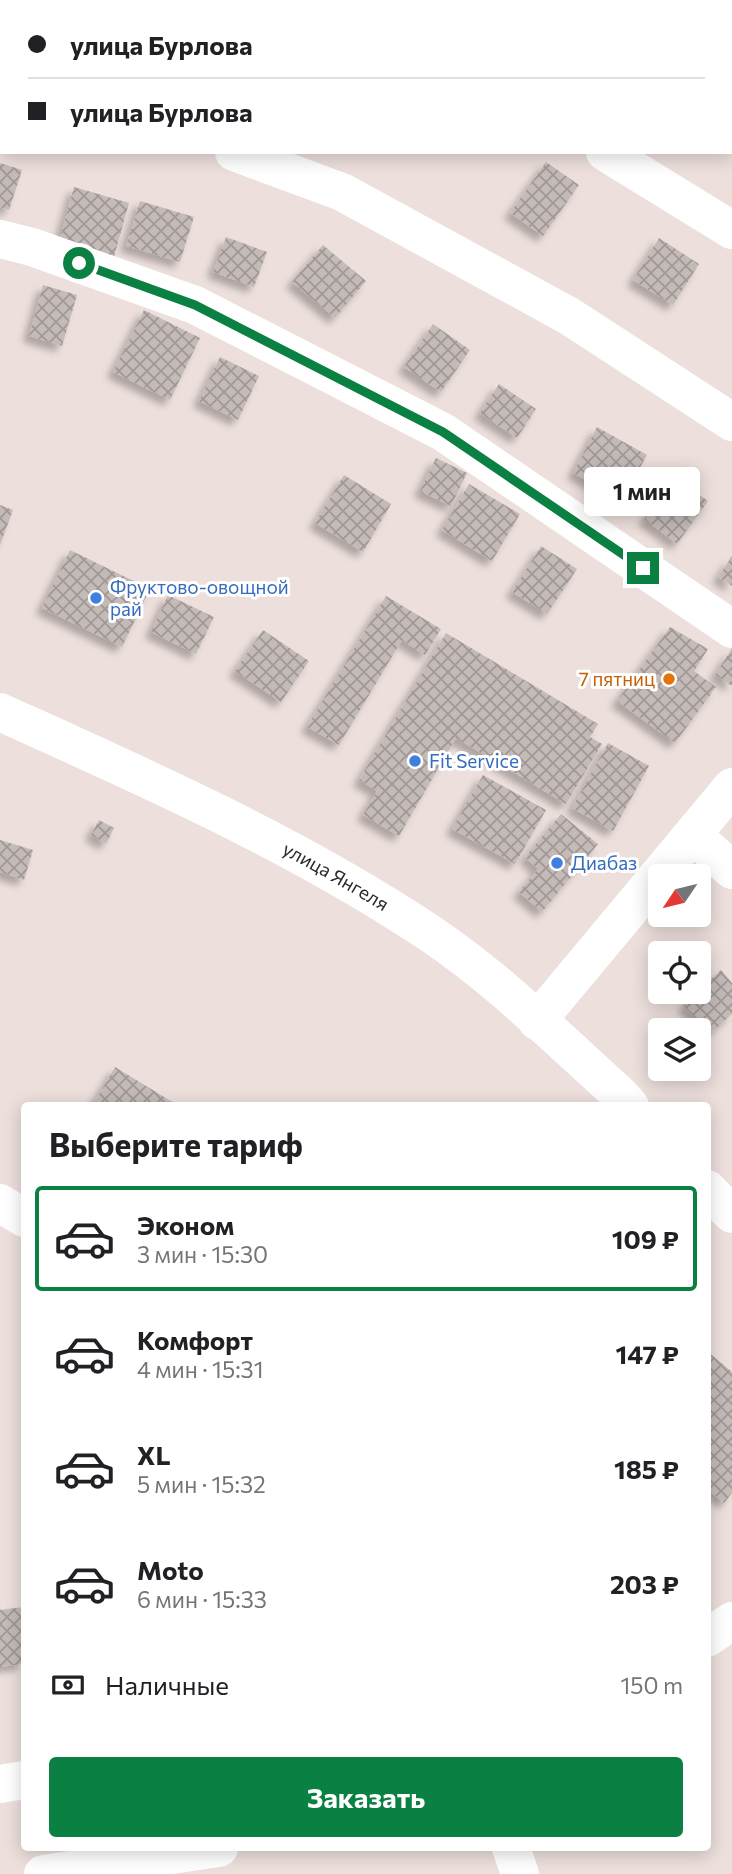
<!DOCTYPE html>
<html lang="ru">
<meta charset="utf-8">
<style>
:root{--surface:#fff;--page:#f6f6f6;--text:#202124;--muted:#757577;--line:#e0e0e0;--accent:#0b8043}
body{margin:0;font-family:Commissioner,sans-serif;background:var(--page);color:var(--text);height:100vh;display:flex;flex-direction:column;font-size:26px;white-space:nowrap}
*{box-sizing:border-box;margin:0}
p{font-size:23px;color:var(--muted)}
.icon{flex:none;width:38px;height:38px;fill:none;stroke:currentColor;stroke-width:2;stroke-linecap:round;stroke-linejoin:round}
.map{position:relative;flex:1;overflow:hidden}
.panel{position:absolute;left:21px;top:1102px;width:690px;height:749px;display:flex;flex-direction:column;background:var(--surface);border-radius:7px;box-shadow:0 4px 18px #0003}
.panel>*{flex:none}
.banner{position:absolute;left:0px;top:0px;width:733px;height:154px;box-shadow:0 4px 18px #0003;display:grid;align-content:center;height:154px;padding:0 28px;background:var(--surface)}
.needle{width:46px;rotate:235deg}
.buttons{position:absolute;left:648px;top:864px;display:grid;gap:14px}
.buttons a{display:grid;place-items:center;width:63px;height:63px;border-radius:7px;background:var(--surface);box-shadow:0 4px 18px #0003;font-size:35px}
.end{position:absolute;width:32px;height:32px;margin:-16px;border:9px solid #0b8043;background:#fff;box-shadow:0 0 0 4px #fff}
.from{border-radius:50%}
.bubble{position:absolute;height:49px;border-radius:7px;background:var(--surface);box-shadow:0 4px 18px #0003;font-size:23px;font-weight:700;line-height:49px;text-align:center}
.banner b{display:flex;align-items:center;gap:24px;height:66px;font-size:26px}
.banner b+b{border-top:2px solid var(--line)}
.banner i{width:18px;height:18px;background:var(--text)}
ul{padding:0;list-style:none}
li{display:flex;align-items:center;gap:21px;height:105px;margin:0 14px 10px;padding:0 14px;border:4px solid transparent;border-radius:7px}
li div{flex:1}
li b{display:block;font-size:26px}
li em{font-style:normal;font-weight:700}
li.on{border-color:var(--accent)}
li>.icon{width:63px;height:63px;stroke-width:1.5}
h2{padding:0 28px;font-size:32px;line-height:84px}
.pay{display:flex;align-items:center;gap:18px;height:77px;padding:0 28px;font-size:26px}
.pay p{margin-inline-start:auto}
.action{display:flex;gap:14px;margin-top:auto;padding:14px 28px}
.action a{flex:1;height:80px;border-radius:7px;background:var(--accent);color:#fff;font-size:28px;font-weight:700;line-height:80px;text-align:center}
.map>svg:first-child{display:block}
</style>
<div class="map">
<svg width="732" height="1874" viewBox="0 0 732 1874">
<defs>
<pattern id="building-cross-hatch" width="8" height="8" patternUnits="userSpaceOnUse" patternTransform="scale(1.75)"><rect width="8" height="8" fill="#c4bbb8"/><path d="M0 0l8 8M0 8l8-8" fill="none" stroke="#9f9896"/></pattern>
<filter id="shadow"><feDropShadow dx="-6" dy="6" stdDeviation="3.5" flood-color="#0004"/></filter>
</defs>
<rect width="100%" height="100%" fill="#ecdfdc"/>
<path fill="url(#building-cross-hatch)" filter="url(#shadow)" d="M 546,162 L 579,185 L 543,236 L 510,213 Z
M 0,163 L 22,170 L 9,210 L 0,207 Z
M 74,187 L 129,203 L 113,260 L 58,245 Z
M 140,201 L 194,217 L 180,262 L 126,246 Z
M 226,237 L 267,252 L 254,287 L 213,272 Z
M 659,238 L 699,264 L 673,305 L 633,280 Z
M 323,245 L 366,281 L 335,318 L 292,282 Z
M 43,285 L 77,295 L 62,346 L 29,336 Z
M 144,310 L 200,338 L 170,400 L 113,372 Z
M 433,324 L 470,350 L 441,392 L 404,367 Z
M 220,357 L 259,376 L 238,420 L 199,401 Z
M 499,384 L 536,409 L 517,438 L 480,413 Z
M 597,427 L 647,455 L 622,500 L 573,473 Z
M 436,458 L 467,473 L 451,506 L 420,491 Z
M 344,475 L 391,504 L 363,552 L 315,523 Z
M 675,477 L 708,501 L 677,544 L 644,519 Z
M 469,484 L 520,514 L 492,561 L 442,530 Z
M 0,505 L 13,510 L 0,545 Z
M 541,546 L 577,569 L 547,614 L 512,592 Z
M 70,550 L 150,589 L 122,647 L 42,608 Z
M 732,556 L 732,586 L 718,577 Z
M 168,595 L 214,617 L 196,654 L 151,632 Z
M 386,596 L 441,629 L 425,655 L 402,640 L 339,745 L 307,727 Z
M 670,627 L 708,649 L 694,671 L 716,687 L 675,743 L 617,701 Z
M 263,630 L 309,661 L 281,702 L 235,671 Z
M 446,633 L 598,724 L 590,737 L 602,744 L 566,804 L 456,738 L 399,836 L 363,815 L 377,791 L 359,780 Z
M 732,648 L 732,686 L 715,675 Z
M 608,743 L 649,766 L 613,831 L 572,808 Z
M 483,775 L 546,810 L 515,864 L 452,829 Z
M 561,814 L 598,844 L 542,912 L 519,892 L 538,869 L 525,857 Z
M 99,820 L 114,828 L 106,844 L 91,835 Z
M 0,840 L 33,850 L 24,880 L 0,872 Z
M 721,970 L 732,983 L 732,1014 L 710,1034 L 683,1005 Z
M 115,1067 L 179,1106 L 92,1106 Z
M 707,1351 L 732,1372 L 732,1493 L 724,1503 L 707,1489 Z
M 24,1607 L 24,1664 L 0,1667 L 0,1610 Z"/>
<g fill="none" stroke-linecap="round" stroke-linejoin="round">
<g stroke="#fff" stroke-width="38">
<path d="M 314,0 L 319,2"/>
<path d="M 650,0 L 652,2"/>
<path d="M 682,2 L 684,0"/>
<path d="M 0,66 L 2,66"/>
<path d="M 732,72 L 732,73"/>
<path d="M 234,152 L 342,192 L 569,316 L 732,422"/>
<path d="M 605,152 L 732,230"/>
<path d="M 0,239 L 32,247 L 195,305 L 443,432 L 732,629"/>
<path id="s1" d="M 0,712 C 146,778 294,843 428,932 C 497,978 557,1038 618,1093 L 630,1106"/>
<path d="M 693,835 L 732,870"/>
<path d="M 537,1021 L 732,787"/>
<path d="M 707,1189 L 732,1214"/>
<path d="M 0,1203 L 24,1218"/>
<path d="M 707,1638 L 732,1621"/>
<path d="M 0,1784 L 24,1780"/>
<path d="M 511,1848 L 520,1874"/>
<path d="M 43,1874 L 219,1848"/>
</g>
</g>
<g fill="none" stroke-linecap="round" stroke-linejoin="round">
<path stroke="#0b8043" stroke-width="9" d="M 79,263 L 195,305 L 443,432 L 643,568"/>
</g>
<g fill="#3f7fe0" stroke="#fff" stroke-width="2.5">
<circle cx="96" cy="598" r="7"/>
<circle cx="415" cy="761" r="7"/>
<circle cx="557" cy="863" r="7"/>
</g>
<circle fill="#e8710a" stroke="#fff" stroke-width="2.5" cx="669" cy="679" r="7"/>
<g text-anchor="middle" stroke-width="6" stroke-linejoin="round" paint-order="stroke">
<g font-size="19" fill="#366cbe" stroke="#fff" text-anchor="start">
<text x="110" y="594">Фруктово-овощной<tspan x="110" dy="22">рай</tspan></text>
<text x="429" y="768">Fit Service</text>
<text x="571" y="870">Диабаз</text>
</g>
<g font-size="19" fill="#c56008" stroke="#fff" text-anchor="end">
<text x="655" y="686">7 пятниц</text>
</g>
<g font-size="19" fill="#2a2a2a" stroke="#fff">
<text dy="7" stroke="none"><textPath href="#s1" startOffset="374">улица Янгеля</textPath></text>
</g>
</g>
</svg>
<div class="buttons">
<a><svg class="needle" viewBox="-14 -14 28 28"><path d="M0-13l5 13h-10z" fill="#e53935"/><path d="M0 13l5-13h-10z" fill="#757577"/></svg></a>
<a><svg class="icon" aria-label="locate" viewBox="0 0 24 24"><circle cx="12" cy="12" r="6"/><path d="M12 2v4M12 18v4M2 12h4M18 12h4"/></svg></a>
<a><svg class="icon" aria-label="layers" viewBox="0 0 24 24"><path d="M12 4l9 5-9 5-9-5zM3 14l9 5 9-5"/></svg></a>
</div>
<i class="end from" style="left:79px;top:263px"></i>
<i class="end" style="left:643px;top:568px"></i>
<div class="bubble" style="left:584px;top:467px;width:116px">1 мин</div>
<div class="banner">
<b><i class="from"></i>улица Бурлова</b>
<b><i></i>улица Бурлова</b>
</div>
<section class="panel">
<h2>Выберите тариф</h2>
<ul>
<li class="on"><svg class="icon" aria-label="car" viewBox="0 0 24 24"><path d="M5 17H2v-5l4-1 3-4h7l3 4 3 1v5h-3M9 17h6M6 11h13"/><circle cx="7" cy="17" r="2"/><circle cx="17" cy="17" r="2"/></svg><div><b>Эконом</b><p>3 мин · 15:30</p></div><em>109 ₽</em></li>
<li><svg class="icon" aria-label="car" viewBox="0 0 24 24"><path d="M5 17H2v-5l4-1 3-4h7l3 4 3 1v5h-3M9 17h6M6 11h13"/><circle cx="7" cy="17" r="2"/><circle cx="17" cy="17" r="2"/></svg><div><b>Комфорт</b><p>4 мин · 15:31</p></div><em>147 ₽</em></li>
<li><svg class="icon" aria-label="car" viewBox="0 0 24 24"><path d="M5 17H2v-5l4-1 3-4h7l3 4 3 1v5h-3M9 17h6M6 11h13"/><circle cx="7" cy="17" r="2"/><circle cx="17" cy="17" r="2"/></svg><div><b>XL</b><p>5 мин · 15:32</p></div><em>185 ₽</em></li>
<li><svg class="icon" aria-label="car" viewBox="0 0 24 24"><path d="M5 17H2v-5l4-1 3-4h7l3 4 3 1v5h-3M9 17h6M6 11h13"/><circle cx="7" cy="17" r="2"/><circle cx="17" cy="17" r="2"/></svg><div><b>Moto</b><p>6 мин · 15:33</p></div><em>203 ₽</em></li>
</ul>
<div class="pay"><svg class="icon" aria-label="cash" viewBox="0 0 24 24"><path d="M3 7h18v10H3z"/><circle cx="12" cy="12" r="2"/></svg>Наличные<p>150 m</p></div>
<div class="action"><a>Заказать</a></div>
</section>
</div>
